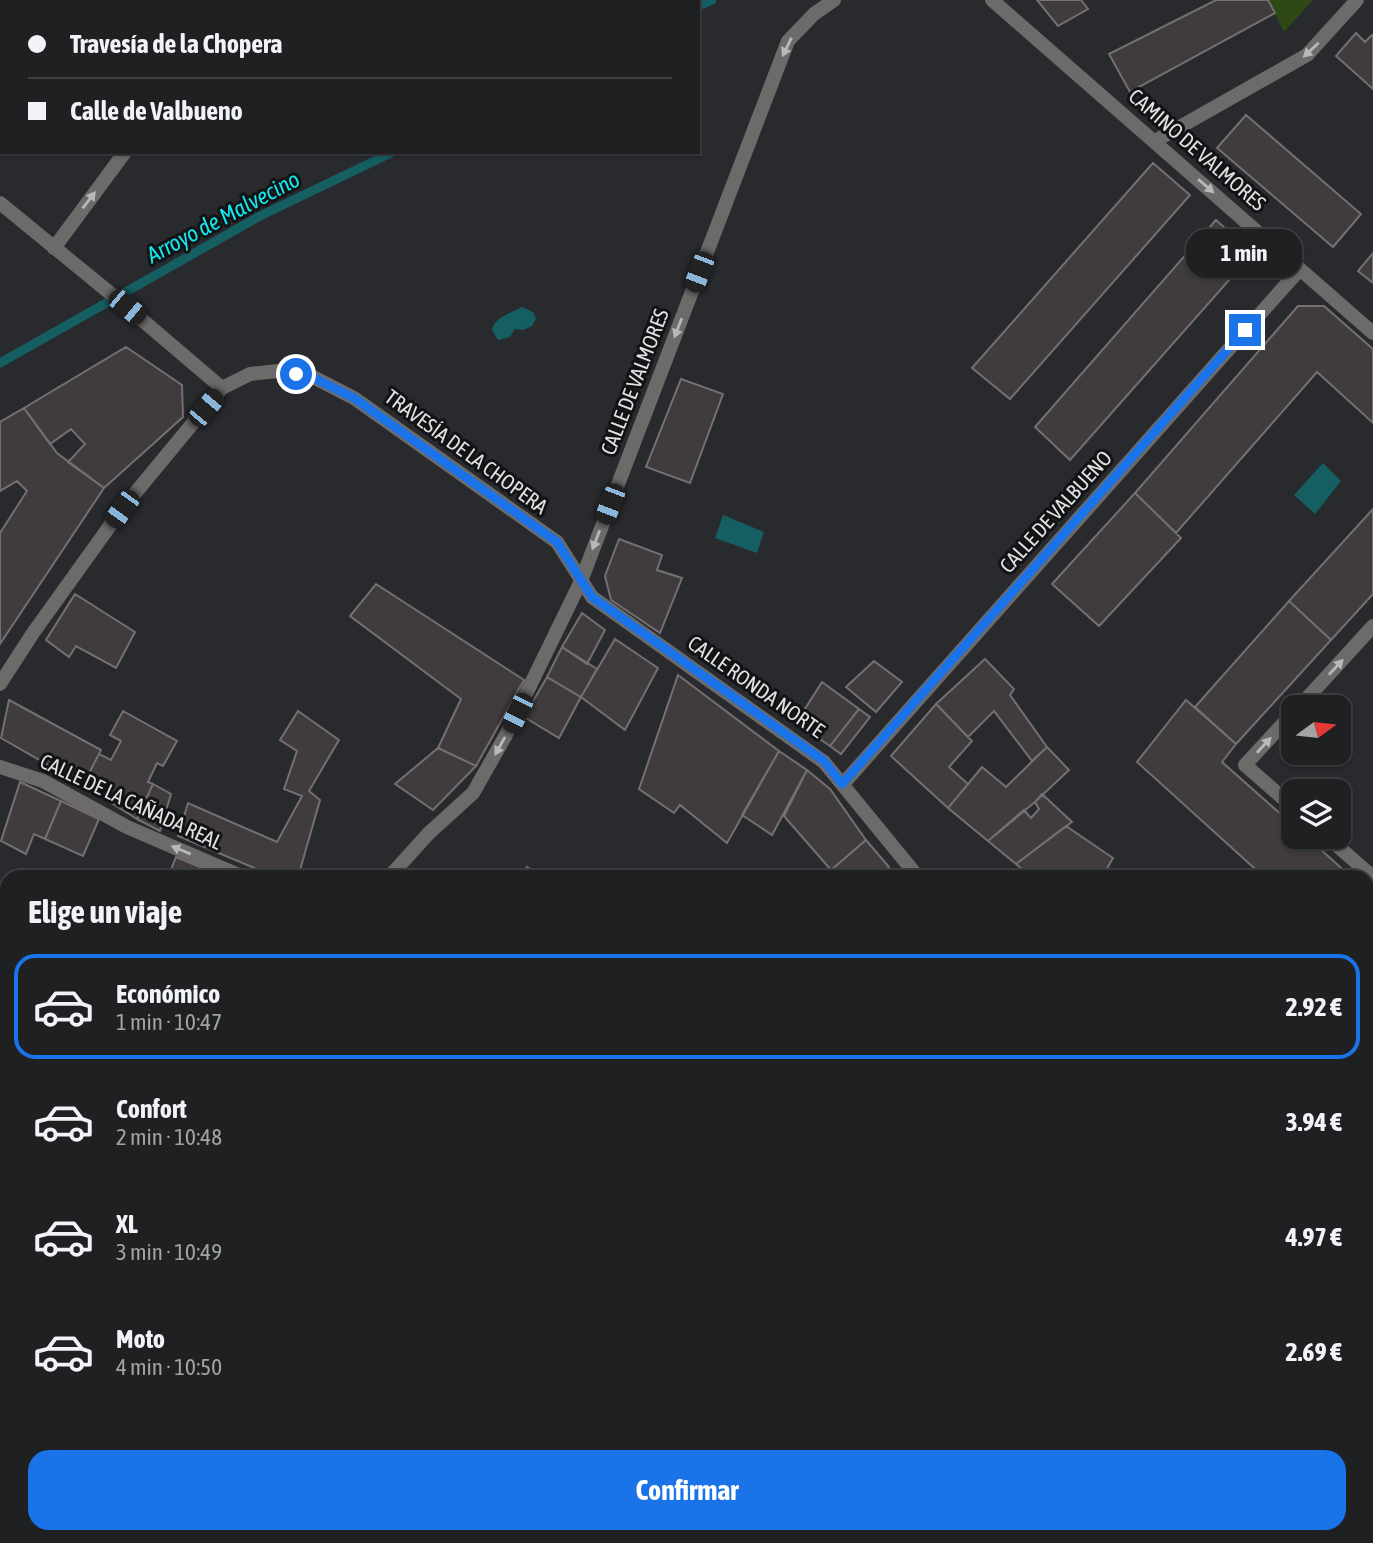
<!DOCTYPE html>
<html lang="es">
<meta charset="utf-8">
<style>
:root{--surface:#1e2022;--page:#26282a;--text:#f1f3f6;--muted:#a1a3a5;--line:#3c3e40;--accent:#1a73e8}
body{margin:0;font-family:"Asap Condensed",sans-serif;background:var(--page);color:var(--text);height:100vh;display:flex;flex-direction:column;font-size:26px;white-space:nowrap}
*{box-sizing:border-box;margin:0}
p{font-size:23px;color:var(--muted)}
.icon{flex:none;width:38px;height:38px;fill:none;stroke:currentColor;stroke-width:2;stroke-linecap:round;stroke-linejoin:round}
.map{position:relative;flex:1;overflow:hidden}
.details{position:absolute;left:0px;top:870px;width:1374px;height:674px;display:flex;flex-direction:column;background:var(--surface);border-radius:21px 21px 0 0;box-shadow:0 2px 5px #0004,0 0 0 2px var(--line)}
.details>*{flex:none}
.banner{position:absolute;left:0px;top:0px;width:700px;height:154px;box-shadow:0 2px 5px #0004,0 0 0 2px var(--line);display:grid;align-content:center;height:154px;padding:0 28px;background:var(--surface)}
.needle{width:46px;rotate:75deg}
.tools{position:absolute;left:1281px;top:695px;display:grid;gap:14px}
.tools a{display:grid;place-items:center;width:70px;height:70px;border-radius:14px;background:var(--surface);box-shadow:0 2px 5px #0004,0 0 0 2px var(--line);font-size:35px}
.end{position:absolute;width:32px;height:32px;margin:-16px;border:9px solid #1a73e8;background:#fff;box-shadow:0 0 0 4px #fff}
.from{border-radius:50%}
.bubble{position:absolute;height:49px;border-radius:21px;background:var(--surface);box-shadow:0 2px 5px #0004,0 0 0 2px var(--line);font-size:23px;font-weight:700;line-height:49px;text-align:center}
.car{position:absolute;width:21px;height:42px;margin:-21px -10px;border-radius:9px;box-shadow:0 0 5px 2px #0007;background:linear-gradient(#222 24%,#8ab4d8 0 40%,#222 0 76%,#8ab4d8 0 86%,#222 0)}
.banner b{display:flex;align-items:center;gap:24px;height:66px;font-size:26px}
.banner b+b{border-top:2px solid var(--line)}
.banner i{width:18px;height:18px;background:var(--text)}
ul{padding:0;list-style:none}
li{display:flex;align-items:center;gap:21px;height:105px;margin:0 14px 10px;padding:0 14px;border:4px solid transparent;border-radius:21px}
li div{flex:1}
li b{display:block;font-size:26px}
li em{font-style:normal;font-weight:700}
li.selected{border-color:var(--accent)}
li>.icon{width:63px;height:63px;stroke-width:1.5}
h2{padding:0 28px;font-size:32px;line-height:84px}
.button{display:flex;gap:14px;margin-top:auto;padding:14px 28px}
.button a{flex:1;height:80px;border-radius:21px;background:var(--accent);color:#fff;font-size:28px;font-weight:700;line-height:80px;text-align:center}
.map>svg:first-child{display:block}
</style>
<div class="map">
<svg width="1373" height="1543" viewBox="0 0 1373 1543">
<rect width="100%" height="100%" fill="#282a2e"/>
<path fill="#2e4816" d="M 1268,0 L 1313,0 L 1284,32 Z"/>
<path fill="#155e61" d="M 522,307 L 533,312 L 536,319 L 532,326 L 523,330 L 515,329 L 510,337 L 498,340 L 492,330 C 494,317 511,313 522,307 Z
M 1323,463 L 1341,481 L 1315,514 L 1294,495 Z
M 723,515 L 764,532 L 757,553 L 715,538 Z"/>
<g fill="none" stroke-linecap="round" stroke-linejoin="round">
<path stroke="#155e61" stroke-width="9" d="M 698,6 L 712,0
M 0,363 L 260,216 L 393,152"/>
</g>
<path fill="#403c3e" stroke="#746f72" stroke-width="2" d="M 0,0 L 47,0 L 49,2 L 2,2 L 2,20 L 0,18 Z
M 328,0 L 443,0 L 440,2 L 325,2 Z
M 1037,0 L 1081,0 L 1088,9 L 1058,26 Z
M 1216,0 L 1268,0 L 1275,13 L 1130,92 L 1109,54 Z
M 1356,33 L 1365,42 L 1372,35 L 1373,36 L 1373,89 L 1336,56 Z
M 1246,115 L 1361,214 L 1333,247 L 1217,148 Z
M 1153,163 L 1190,195 L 1010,399 L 972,368 Z
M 1216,220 L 1253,253 L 1070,460 L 1035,427 Z
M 1373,253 L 1373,283 L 1358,271 Z
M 1298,306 L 1324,306 L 1373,349 L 1373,423 L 1317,372 L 1176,533 L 1135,493 Z
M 126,347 L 182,385 L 183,417 L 104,488 L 68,462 L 85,444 L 71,429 L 50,444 L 24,408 Z
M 681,379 L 723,394 L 690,483 L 646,467 Z
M 24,408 L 57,453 L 104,488 L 0,644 L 0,533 L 27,491 L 17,481 L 0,491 L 0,422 Z
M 1135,493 L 1181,538 L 1099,626 L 1052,584 Z
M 1373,509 L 1373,594 L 1331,640 L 1289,601 Z
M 619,539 L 662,555 L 657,570 L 682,578 L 660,633 L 611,600 L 605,576 Z
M 376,584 L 524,680 L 476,766 L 438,748 L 461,699 L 350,616 Z
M 75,594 L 135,632 L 116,668 L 76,646 L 69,657 L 46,640 Z
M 1289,601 L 1331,640 L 1236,744 L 1195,707 Z
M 582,613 L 605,630 L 587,664 L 562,647 Z
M 615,639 L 658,668 L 625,730 L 581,697 Z
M 562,647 L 597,669 L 581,697 L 547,677 Z
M 985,659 L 1014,689 L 1010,695 L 1047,747 L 1032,761 L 994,711 L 968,737 L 936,704 Z
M 874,661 L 902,682 L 876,712 L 846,687 Z
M 678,675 L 779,751 L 727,843 L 680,805 L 674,813 L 639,789 Z
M 547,677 L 581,697 L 559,738 L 524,717 Z
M 822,682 L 859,709 L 830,746 L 796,723 Z
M 9,700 L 101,750 L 83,785 L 1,738 Z
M 1186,700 L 1236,744 L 1222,762 L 1293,825 L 1293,836 L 1306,836 L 1351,877 L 1264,877 L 1137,762 Z
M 936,704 L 972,741 L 949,767 L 968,784 L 948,808 L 891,756 Z
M 859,709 L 870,717 L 841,754 L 830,746 Z
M 123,711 L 177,741 L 163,766 L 157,763 L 148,782 L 153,784 L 137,819 L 83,785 L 99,754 L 111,760 L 121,741 L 110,735 Z
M 298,711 L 339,740 L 309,791 L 320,800 L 298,877 L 276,877 L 178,836 L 188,803 L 277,842 L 302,796 L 284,789 L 297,751 L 280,740 Z
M 1047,747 L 1069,770 L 1035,802 L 988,841 L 948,808 L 982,767 L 1006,787 Z
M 438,748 L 476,766 L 433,810 L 395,784 Z
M 779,751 L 807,770 L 772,835 L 742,815 Z
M 807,770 L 830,789 L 866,840 L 831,870 L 784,816 Z
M 20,782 L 61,801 L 45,839 L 34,834 L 26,854 L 1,841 Z
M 153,784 L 171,794 L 160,831 L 137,819 Z
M 1042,794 L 1072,822 L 1016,864 L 988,841 L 1024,810 L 1031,818 L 1039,809 L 1035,802 Z
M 61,801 L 99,819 L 83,856 L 45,839 Z
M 1066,826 L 1113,858 L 1102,877 L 1031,877 L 1016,864 Z
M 866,840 L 889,867 L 879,877 L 823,877 Z
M 176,857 L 224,877 L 168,877 Z
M 527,867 L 544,877 L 522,877 Z
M 0,889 L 5,893 L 7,891 L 7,919 L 0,915 Z
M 1367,944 L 1373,947 L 1373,1025 L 1367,1022 Z
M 1367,1053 L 1373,1057 L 1373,1099 L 1367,1095 Z
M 1367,1113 L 1373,1116 L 1373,1139 L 1367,1150 Z
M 0,1292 L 7,1297 L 7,1329 L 3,1334 L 0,1344 Z
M 0,1394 L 7,1397 L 7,1437 L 0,1434 Z
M 78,1536 L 103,1536 L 100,1543 L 84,1543 Z
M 103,1536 L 148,1536 L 157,1543 L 100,1543 Z
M 899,1536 L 948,1536 L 945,1543 L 901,1543 L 897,1541 Z"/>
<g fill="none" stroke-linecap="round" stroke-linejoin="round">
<path stroke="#6c6b69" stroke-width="14" d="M 146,0 L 148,2
M 992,0 L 1373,333
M 524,2 L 528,0
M 1155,141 L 1307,55 L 1357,0
M 0,203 L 127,307 L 222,388
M 54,248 L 125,152
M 0,684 L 33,633 L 122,509 L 222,388 L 250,374 L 278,371 L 315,378 L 354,398 L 557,542 L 592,597 L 824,762 L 918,877
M 1299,707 L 1373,626
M 1293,713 L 1245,765 L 1293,807
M 0,767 L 43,781 L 127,827 L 243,877
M 843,784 L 1300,269
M 1326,836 L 1373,877
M 389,877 L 429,833 L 473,793 L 506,735 L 581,581 L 788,41 L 814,14 L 834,0
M 1367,910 L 1373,905
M 1367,928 L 1373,932
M 0,942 L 7,946
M 1367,1037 L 1373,1041
M 1367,1178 L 1373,1181
M 0,1270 L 7,1275
M 1367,1275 L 1373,1264
M 1367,1452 L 1373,1455
M 0,1481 L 7,1463
M 0,1536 L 13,1543
M 839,1536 L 846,1543
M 1131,1536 L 1142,1543"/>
<path stroke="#6c6b69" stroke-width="14" d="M 344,1543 L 346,1536"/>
</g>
<defs><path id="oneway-solid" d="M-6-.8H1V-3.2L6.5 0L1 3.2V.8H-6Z" transform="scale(1.75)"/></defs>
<g fill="#b7b8b9">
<use href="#oneway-solid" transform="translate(787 47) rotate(116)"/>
<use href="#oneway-solid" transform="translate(1311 50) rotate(137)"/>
<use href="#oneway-solid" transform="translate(1206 186) rotate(41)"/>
<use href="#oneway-solid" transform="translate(89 200) rotate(-53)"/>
<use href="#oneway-solid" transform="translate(678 328) rotate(111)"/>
<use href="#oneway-solid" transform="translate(596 540) rotate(111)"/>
<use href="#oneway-solid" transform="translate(1336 667) rotate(-47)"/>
<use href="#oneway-solid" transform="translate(1264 745) rotate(-47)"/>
<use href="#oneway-solid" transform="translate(500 746) rotate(119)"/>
<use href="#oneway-solid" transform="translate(181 850) rotate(-157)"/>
</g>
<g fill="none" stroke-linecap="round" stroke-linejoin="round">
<path stroke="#1a73e8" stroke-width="9" d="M 296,374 L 314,378 L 354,398 L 557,542 L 592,597 L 824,761 L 842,784 L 1245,330"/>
</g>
<g text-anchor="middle" stroke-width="6" stroke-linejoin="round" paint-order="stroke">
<g font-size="21" fill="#e0e2e4" stroke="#121315">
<text transform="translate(1197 150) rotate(41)" y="7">CAMINO DE VALMORES</text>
<text transform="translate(635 382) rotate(-69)" y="7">CALLE DE VALMORES</text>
<text transform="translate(466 452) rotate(36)" y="7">TRAVESÍA DE LA CHOPERA</text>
<text transform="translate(1056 512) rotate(-48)" y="7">CALLE DE VALBUENO</text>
<text transform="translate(756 687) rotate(35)" y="7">CALLE RONDA NORTE</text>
<text transform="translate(131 802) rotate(25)" y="7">CALLE DE LA CAÑADA REAL</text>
</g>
<g font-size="23" font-style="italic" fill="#11eaf0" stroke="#121315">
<text transform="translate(223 217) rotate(-28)" y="8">Arroyo de Malvecino</text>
</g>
</g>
</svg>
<div class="tools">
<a><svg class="needle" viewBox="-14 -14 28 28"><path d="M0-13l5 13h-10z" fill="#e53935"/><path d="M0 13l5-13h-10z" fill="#a1a3a5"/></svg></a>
<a><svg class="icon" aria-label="layers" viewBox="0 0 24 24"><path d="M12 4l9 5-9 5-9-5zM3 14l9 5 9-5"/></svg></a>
</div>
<i class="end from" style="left:296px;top:374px"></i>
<i class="end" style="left:1245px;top:330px"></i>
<div class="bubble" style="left:1186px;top:229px;width:116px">1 min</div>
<i class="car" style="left:699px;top:272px;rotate:201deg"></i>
<i class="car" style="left:127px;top:307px;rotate:130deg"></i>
<i class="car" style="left:206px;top:408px;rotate:40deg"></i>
<i class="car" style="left:610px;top:504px;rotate:201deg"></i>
<i class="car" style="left:122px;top:509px;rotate:216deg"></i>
<i class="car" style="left:517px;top:713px;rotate:206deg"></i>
<div class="banner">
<b><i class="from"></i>Travesía de la Chopera</b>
<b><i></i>Calle de Valbueno</b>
</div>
<section class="details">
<h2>Elige un viaje</h2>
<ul>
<li class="selected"><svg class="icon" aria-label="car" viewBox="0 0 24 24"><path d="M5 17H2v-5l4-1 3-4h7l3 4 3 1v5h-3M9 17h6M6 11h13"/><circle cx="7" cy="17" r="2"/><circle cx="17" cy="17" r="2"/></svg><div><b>Económico</b><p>1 min · 10:47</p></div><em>2.92 €</em></li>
<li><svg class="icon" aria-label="car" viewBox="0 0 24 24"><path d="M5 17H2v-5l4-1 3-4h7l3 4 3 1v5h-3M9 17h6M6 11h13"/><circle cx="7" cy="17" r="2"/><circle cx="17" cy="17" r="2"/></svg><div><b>Confort</b><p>2 min · 10:48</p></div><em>3.94 €</em></li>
<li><svg class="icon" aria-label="car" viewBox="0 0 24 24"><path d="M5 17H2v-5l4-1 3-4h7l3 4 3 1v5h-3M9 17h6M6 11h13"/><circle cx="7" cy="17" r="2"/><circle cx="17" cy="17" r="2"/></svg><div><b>XL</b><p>3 min · 10:49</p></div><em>4.97 €</em></li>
<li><svg class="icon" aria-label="car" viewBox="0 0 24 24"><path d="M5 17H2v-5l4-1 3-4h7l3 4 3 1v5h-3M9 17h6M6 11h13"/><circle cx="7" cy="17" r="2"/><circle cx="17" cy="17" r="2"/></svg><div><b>Moto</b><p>4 min · 10:50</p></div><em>2.69 €</em></li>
</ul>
<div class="button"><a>Confirmar</a></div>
</section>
</div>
